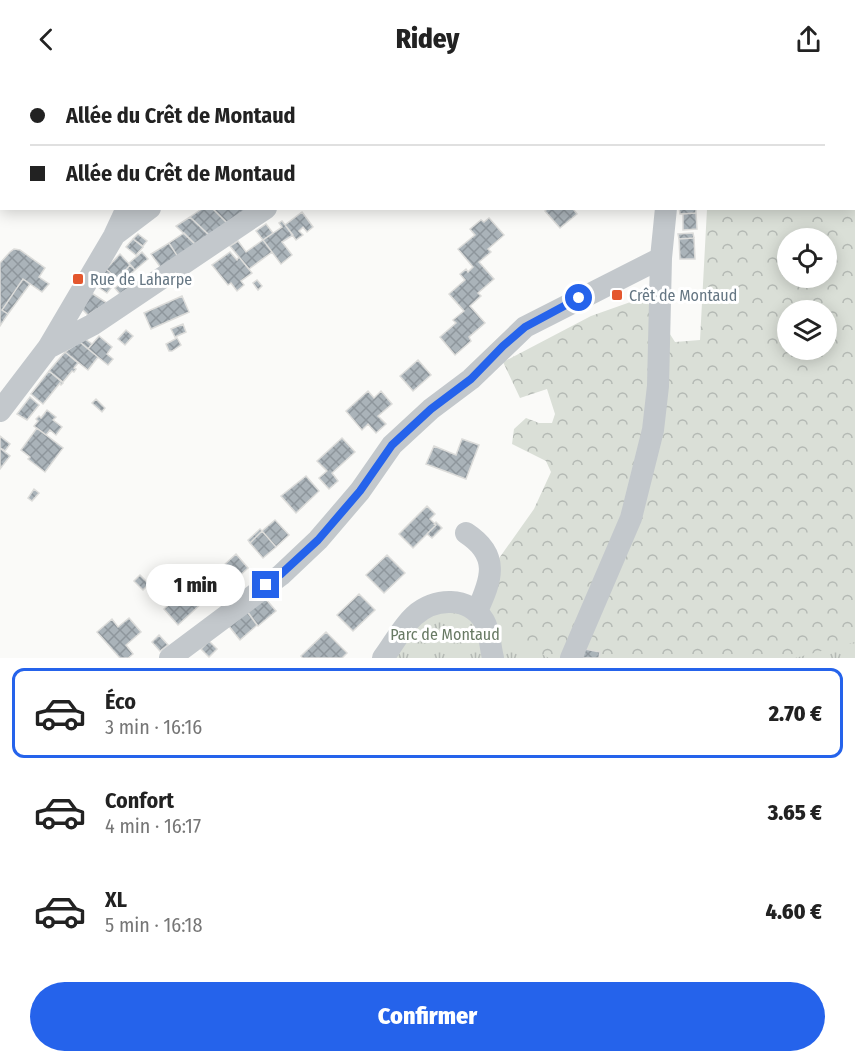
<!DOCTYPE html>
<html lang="fr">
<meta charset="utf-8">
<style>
:root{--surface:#fff;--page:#f2f2f2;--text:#222;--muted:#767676;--line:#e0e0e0;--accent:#2563eb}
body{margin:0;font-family:"Fira Sans Condensed",sans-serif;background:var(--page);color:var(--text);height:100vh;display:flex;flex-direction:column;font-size:22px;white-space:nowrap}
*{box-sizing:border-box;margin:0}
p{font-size:20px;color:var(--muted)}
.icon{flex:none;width:33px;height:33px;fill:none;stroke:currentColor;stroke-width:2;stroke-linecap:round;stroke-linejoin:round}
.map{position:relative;height:580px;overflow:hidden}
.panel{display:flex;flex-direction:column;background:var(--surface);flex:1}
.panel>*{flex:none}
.guide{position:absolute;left:0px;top:0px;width:855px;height:132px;box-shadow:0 3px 15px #0003;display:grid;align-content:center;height:132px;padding:0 30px;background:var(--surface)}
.fabs{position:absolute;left:777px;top:150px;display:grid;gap:12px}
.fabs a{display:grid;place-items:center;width:60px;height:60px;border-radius:50%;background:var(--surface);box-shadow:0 3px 15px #0003;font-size:30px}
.end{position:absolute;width:27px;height:27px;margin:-14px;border:8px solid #2563eb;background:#fff;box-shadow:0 0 0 3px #fff}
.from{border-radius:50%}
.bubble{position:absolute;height:42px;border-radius:21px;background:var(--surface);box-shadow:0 3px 15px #0003;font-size:20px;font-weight:800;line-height:42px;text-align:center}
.guide b{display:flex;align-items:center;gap:21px;height:57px;font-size:22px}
.guide b+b{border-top:2px solid var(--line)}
.guide i{width:15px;height:15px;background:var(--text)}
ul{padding:10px 0 0;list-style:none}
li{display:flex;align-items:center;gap:18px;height:90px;margin:0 12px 9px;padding:0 18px;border:3px solid transparent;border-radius:12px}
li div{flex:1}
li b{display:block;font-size:22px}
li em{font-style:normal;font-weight:800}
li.active{border-color:var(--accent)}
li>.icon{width:54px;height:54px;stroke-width:1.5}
.primary-button{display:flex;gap:12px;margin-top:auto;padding:12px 30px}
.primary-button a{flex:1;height:69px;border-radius:36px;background:var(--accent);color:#fff;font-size:24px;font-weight:800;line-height:69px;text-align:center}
header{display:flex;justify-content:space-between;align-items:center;height:78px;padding:0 30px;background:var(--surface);font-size:27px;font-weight:800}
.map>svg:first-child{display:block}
</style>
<header><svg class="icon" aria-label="back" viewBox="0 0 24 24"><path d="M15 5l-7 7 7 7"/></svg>Ridey<svg class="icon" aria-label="share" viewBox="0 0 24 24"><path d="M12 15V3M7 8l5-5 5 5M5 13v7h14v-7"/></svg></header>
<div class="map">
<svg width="855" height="580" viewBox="0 0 855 580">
<defs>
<pattern id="forest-crowns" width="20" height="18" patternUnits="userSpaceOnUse" patternTransform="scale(1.5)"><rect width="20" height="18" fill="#dadfd7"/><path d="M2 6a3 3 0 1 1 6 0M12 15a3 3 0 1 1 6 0" fill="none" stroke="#b4b9b4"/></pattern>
<pattern id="park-tufts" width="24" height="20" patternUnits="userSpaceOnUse" patternTransform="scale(1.5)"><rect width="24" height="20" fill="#dadfd7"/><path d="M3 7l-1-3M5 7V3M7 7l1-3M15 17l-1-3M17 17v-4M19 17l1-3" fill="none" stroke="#b4b9b4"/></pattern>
<pattern id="building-cross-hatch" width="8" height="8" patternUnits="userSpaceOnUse" patternTransform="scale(1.5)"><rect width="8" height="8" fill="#aab3b9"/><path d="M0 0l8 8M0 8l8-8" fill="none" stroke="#8e969c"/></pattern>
</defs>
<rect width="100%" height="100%" fill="#fafaf8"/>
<path fill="url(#forest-crowns)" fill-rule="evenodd" d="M 855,50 L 855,580 L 457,580 L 495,486 L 534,431 L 551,394 L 546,383 L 512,366 L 514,351 L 526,340 L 539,345 L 552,345 L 555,336 L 547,311 L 520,320 L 503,284 L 591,238 L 639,221 L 652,228 L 675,264 L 700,262 L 707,131 L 854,130 ZM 788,160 L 826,160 L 826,200 L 788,200 ZM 788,232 L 826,232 L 826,272 L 788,272 Z"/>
<path fill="url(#park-tufts)" d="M 465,532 L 549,580 L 390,580 L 425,537 Z
M 855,564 L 855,580 L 795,580 Z"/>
<path fill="url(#building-cross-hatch)" stroke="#dcdcda" stroke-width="1.5" d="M 497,0 L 523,0 L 524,1 L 494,2 Z
M 2,21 L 2,65 L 0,64 Z
M 203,130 L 212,130 L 228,146 L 210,158 L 190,139 Z
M 212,130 L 251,130 L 228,146 Z
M 548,130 L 576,130 L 574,132 L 577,136 L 560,150 L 545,133 Z
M 679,130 L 696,130 L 696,135 L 680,136 Z
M 302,134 L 313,149 L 307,154 L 303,149 L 299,153 L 303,157 L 296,162 L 285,147 Z
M 696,135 L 697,151 L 683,152 L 683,136 Z
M 190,139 L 210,158 L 196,167 L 176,148 Z
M 489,140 L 504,157 L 488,171 L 491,174 L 479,184 L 494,201 L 478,215 L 481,218 L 470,228 L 485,245 L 469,259 L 471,263 L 455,277 L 440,259 L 456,245 L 453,242 L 464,233 L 449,216 L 465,202 L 460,196 L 466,191 L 468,194 L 473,189 L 458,171 L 475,157 L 470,151 L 481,142 L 484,144 Z
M 282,143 L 293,157 L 282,164 L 292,177 L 281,186 L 263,162 L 282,149 L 279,145 Z
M 266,146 L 273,155 L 263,162 L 256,153 Z
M 184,155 L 196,167 L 178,179 L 169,165 Z
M 693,155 L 694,160 L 679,161 L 678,156 Z
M 138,156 L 147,163 L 143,168 L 133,161 Z
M 694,160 L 695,181 L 680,181 L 679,161 Z
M 133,161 L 143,169 L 136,177 L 126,169 Z
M 263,162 L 272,174 L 249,191 L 230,168 L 238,163 L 246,174 Z
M 169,165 L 178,179 L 161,190 L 151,176 Z
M 14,171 L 20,172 L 45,190 L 39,199 L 49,206 L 42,214 L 23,201 L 2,232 L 8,236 L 0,248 L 0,185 L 10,174 Z
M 142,174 L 148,181 L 135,192 L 129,185 Z
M 230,174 L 237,182 L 239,179 L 252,195 L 241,203 L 244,207 L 237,213 L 231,205 L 228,207 L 212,187 Z
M 120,176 L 130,187 L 118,201 L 106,191 Z
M 130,187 L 135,192 L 127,199 L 125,196 L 123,198 L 122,197 Z
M 106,191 L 118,201 L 107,215 L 95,207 Z
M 23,201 L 30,206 L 8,236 L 2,232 Z
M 126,201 L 133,208 L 120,216 L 115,210 Z
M 257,202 L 262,208 L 258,212 L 253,205 Z
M 90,214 L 107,225 L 88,237 L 81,230 Z
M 182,218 L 189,234 L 151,251 L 144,235 Z
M 183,246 L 186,254 L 175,259 L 171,251 Z
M 126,252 L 133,258 L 125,267 L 118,261 Z
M 99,258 L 112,269 L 107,276 L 113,281 L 108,287 L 88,271 Z
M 177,260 L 181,267 L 172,273 L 169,273 L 166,266 Z
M 85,261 L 92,266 L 88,271 L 80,264 Z
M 80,264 L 98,279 L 88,292 L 65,274 Z
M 65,274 L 78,285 L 74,290 L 76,291 L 74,294 L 72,293 L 63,304 L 49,293 Z
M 418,282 L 431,297 L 413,313 L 400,298 Z
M 49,293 L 63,305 L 61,307 L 60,305 L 43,326 L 31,316 Z
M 368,313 L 374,320 L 381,313 L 392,326 L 378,338 L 386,346 L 376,355 L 368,346 L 362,352 L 346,333 Z
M 30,319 L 39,327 L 27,342 L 17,336 Z
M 96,321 L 105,330 L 102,334 L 92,325 Z
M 47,332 L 56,339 L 53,342 L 62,349 L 56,357 L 50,352 L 46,357 L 34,348 L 38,343 L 36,341 L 39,338 L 41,340 Z
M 37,350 L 63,370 L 45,394 L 28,381 L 30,379 L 21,372 Z
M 0,358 L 10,366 L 5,373 L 0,370 Z
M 342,360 L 355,374 L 332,395 L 338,403 L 329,411 L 319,400 L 327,393 L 317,383 Z
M 462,361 L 479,367 L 466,401 L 426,386 L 434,368 L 456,377 Z
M 0,370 L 10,378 L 0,391 Z
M 306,398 L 319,413 L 296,435 L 281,418 Z
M 34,411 L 39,415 L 32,423 L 28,420 Z
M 427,428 L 435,436 L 430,441 L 436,447 L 413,470 L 399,456 Z
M 275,442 L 289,457 L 276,469 L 262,453 Z
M 436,444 L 442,450 L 432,460 L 427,456 L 436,447 L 434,446 Z
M 260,451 L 262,453 L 250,465 L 248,462 Z
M 262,453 L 276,469 L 263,480 L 250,465 Z
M 236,476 L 248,490 L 223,513 L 211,499 Z
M 387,477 L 405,495 L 384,515 L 366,497 Z
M 140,497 L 149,506 L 143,512 L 134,503 Z
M 192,512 L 203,524 L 178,547 L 164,531 L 178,518 L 182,522 Z
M 359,516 L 375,532 L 353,553 L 337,537 Z
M 264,519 L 276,533 L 258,548 L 247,533 Z
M 246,532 L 257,547 L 240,562 L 228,547 Z
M 129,540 L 141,554 L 126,567 L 133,576 L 128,580 L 120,580 L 97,554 L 112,541 L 118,549 Z
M 326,554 L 347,575 L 342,580 L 303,580 L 301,578 Z
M 159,557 L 168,567 L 160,573 L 152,564 Z
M 209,563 L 217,571 L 209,579 L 201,571 Z
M 585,571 L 600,574 L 599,580 L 582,580 Z"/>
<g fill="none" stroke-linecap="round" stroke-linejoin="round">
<path stroke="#c3c8cc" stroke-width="22" d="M 653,0 L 654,2
M 126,2 L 127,0
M 192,2 L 193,0
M 270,2 L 271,0
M 458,2 L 460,0
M 117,155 L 150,130
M 48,270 L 92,247 L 266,130
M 0,333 L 48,270 L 114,158 L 127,130
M 466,455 C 500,477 492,501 477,533
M 170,580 L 281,497 L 318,462 L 360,413 L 392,367 L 431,331 L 471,301 L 525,249 L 661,180
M 383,580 C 393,567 402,549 414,538 C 434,519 469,518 484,543 C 490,553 490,569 493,580
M 571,580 L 631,440 L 653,352 L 658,308 L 661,180 L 666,130"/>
</g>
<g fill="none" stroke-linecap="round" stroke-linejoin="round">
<path stroke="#2563eb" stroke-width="8" d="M 266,507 L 281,496 L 318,462 L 360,413 L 392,367 L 431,331 L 471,301 L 503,268 L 525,249 L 579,220"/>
</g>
<g fill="#e4572e" stroke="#fff" stroke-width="2">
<rect x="72" y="195" width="12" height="12" rx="3"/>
<rect x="611" y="211" width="12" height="12" rx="3"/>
</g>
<g text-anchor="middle" stroke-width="6" stroke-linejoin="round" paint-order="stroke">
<g font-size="16" fill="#657683" stroke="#fff" text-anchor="start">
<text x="90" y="207">Rue de Laharpe</text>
<text x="629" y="223">Crêt de Montaud</text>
</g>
<g font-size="16" fill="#687a64" stroke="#fff">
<text x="445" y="562">Parc de Montaud</text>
</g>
</g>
</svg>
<div class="fabs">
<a><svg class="icon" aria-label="locate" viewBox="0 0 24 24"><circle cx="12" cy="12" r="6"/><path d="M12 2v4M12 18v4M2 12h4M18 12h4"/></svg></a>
<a><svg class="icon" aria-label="layers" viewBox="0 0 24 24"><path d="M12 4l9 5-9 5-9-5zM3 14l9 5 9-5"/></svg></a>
</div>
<i class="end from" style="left:579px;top:220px"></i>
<i class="end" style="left:266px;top:507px"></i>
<div class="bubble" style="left:146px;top:486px;width:99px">1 min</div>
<div class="guide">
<b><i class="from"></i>Allée du Crêt de Montaud</b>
<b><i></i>Allée du Crêt de Montaud</b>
</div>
</div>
<section class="panel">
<ul>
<li class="active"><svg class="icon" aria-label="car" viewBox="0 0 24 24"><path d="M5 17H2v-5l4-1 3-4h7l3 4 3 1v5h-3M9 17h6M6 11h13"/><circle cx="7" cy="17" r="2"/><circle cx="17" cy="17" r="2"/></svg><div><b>Éco</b><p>3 min · 16:16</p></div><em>2.70 €</em></li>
<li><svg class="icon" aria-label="car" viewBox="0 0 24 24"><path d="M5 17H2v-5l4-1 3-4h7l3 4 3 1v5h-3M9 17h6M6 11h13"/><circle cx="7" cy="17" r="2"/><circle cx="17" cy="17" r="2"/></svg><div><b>Confort</b><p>4 min · 16:17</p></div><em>3.65 €</em></li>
<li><svg class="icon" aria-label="car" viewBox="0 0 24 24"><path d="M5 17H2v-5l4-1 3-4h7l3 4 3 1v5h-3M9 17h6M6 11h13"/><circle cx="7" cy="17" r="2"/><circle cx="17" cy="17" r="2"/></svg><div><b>XL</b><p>5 min · 16:18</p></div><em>4.60 €</em></li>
</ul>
<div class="primary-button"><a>Confirmer</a></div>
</section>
